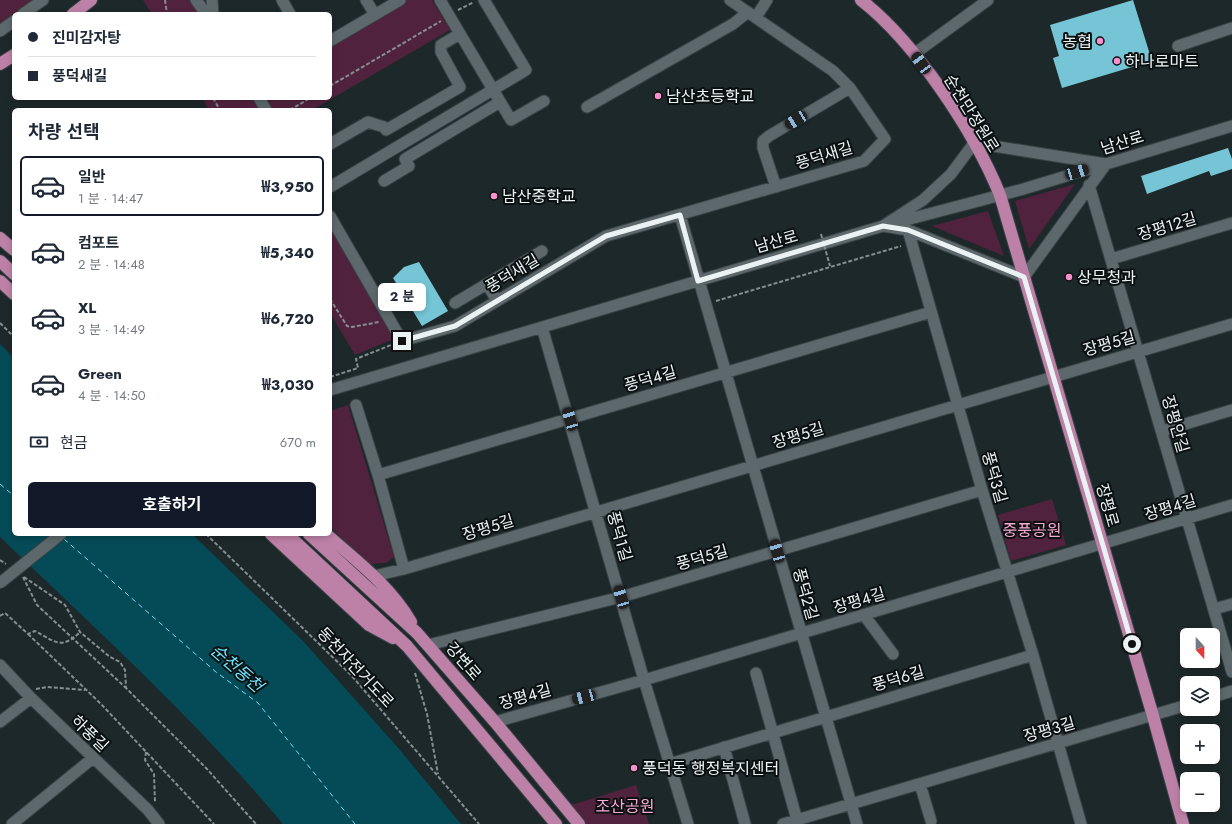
<!DOCTYPE html>
<html lang="ko">
<meta charset="utf-8">
<style>
:root{--surface:#fff;--page:#f2f2f3;--text:#1f2937;--muted:#747a83;--line:#e0e1e3;--accent:#111827}
body{margin:0;font-family:Jost,"Noto Sans KR",sans-serif;background:var(--page);color:var(--text);height:100vh;display:flex;flex-direction:column;font-size:15px;white-space:nowrap}
*{box-sizing:border-box;margin:0}
p{font-size:13px;color:var(--muted)}
.icon{flex:none;width:22px;height:22px;fill:none;stroke:currentColor;stroke-width:2;stroke-linecap:round;stroke-linejoin:round}
.map{position:relative;flex:1;overflow:hidden}
.side{position:absolute;left:12px;top:108px;width:320px;height:428px;display:flex;flex-direction:column;background:var(--surface);border-radius:6px;box-shadow:0 2px 6px #0003}
.side>*{flex:none}
.top-card{position:absolute;left:12px;top:12px;width:320px;height:88px;border-radius:6px;box-shadow:0 2px 6px #0003;display:grid;align-content:center;height:88px;padding:0 16px;background:var(--surface)}
.needle{width:26px;rotate:159deg}
.tools{position:absolute;left:1180px;top:628px;display:grid;gap:8px}
.tools a{display:grid;place-items:center;width:40px;height:40px;border-radius:6px;background:var(--surface);box-shadow:0 2px 6px #0003;font-size:20px}
.end{position:absolute;width:18px;height:18px;margin:-9px;border:5px solid #ebf2f4;background:#111;box-shadow:0 0 0 2px #111}
.from{border-radius:50%}
.bubble{position:absolute;height:28px;border-radius:6px;background:var(--surface);box-shadow:0 2px 6px #0003;font-size:13px;font-weight:700;line-height:28px;text-align:center}
.car{position:absolute;width:12px;height:24px;margin:-12px -6px;border-radius:5px;box-shadow:0 0 3px 1px #0007;background:linear-gradient(#222 24%,#8ab4d8 0 40%,#222 0 76%,#8ab4d8 0 86%,#222 0)}
.top-card b{display:flex;align-items:center;gap:14px;height:38px;font-size:15px}
.top-card b+b{border-top:1px solid var(--line)}
.top-card i{width:10px;height:10px;background:var(--text)}
ul{padding:0;list-style:none}
li{display:flex;align-items:center;gap:12px;height:60px;margin:0 8px 6px;padding:0 8px;border:2px solid transparent;border-radius:6px}
li div{flex:1}
li b{display:block;font-size:15px}
li em{font-style:normal;font-weight:700}
li.current{border-color:var(--accent)}
li>.icon{width:36px;height:36px;stroke-width:1.5}
h2{padding:0 16px;font-size:18px;line-height:48px}
.pay{display:flex;align-items:center;gap:10px;height:44px;padding:0 16px;font-size:15px}
.pay p{margin-inline-start:auto}
.primary-button{display:flex;gap:8px;margin-top:auto;padding:8px 16px}
.primary-button a{flex:1;height:46px;border-radius:6px;background:var(--accent);color:#fff;font-size:16px;font-weight:700;line-height:46px;text-align:center}
.map>svg:first-child{display:block}
</style>
<div class="map">
<svg width="1232" height="824" viewBox="0 0 1232 824">
<rect width="100%" height="100%" fill="#1d282a"/>
<path fill="#51223e" d="M 0,0 L 35,0 L 0,26 Z
M 143,0 L 210,0 L 209,14 L 152,14 Z
M 405,0 L 432,0 L 450,30 L 312,110 L 273,110 L 266,98 L 330,98 L 330,44 Z
M 202,98 L 252,98 L 260,110 L 209,110 Z
M 1075,184 L 1029,249 L 1015,201 Z
M 988,211 L 1004,256 L 932,226 Z
M 330,228 L 396,338 L 355,355 L 330,313 Z
M 348,405 L 394,557 L 386,563 L 370,564 L 330,527 L 330,411 Z
M 1052,499 L 1066,545 L 1011,561 L 998,515 Z
M 636,785 L 649,824 L 582,824 L 568,806 Z"/>
<path fill="#054b57" d="M 0,344 L 14,358 L 14,534 L 192,534 L 304,642 L 400,750 L 461,824 L 283,824 C 197,721 97,630 0,537 Z"/>
<g fill="none" stroke-linecap="round" stroke-linejoin="round">
<path stroke="#6de3fb" stroke-width="1" stroke-dasharray="5 4" stroke-linecap="butt" d="M 0,484 L 14,496
M 64,539 L 216,672 L 258,703 L 355,824"/>
</g>
<path fill="#76c5d6" d="M 1133,0 L 1152,61 L 1062,88 L 1053,58 L 1059,56 L 1050,25 Z
M 1228,148 L 1232,159 L 1232,169 L 1211,176 L 1209,171 L 1147,194 L 1141,176 Z
M 419,262 L 448,311 L 422,326 L 393,278 L 404,267 Z"/>
<g fill="none" stroke-linecap="round" stroke-linejoin="round">
<g stroke="#394244" stroke-width="13">
<path id="minor" d="M 196,0 L 206,14
M 212,0 L 213,14
M 282,0 L 290,14
M 366,0 L 375,15
M 440,0 L 511,120 L 544,101
M 23,14 L 43,0
M 756,17 L 767,0
M 0,31 L 14,21
M 330,41 L 400,0
M 1178,46 L 1232,28
M 914,54 L 988,0
M 259,98 L 266,110
M 587,107 L 733,24 L 748,12
M 974,143 L 1106,164 L 1024,277 L 908,230 L 883,226 L 923,200 L 951,174 Z
M 330,144 L 368,122 L 384,127 L 386,130 L 460,87 L 441,52 L 441,45 L 460,34
M 384,181 L 409,166 L 405,159 L 500,102
M 1089,185 L 1232,672
M 330,187 L 526,70 L 484,0
M 776,187 L 763,148 L 763,141 L 769,136 L 850,88
M 680,215 L 857,824
M 330,216 L 402,341 L 455,326 L 606,236 L 864,161 L 885,139 L 850,88 L 833,71 L 730,0
M 908,230 L 982,490 L 1033,655 L 1081,824
M 1111,259 L 1232,223
M 487,284 L 497,301
M 455,303 L 542,251
M 542,327 L 644,680 L 688,824
M 330,390 L 883,226 L 1020,190 L 1232,126
M 356,405 L 378,475 L 404,569
M 1162,431 L 1232,410
M 378,475 L 931,312
M 374,576 L 404,569 L 1232,324
M 1214,609 L 1232,604
M 864,615 L 893,654
M 428,645 L 621,597 L 982,490
M 0,665 L 31,698 L 148,810 L 159,824
M 756,673 L 797,820
M 1213,697 L 1232,691
M 0,722 L 31,698
M 495,722 L 644,680 L 1232,505
M 724,747 L 745,824
M 669,764 L 1033,655
M 920,784 L 931,821
M 12,824 L 93,758
M 783,824 L 1187,705"/>
</g>
<g stroke="#394244" stroke-width="14">
<path id="major" d="M 861,0 C 915,42 974,131 1000,195 L 1153,716 L 1183,824
M 73,14 L 91,0
M 0,64 L 14,55
M 0,238 L 14,250
M 0,261 L 14,274
M 0,281 L 14,294
M 271,534 L 369,625 L 393,638
M 287,534 L 407,646 L 556,824
M 309,534 L 417,633 L 495,722 L 579,824
M 326,534 C 357,561 390,586 411,622"/>
</g>
<path stroke="#858e90" stroke-width="2" stroke-dasharray="4 2" stroke-linecap="butt" d="M 165,0 L 167,14
M 458,10 L 474,2
M 330,86 L 441,21
M 213,98 L 220,110
M 290,110 L 310,98
M 330,299 L 347,326 L 352,327 L 379,322
M 716,301 L 901,246
M 0,323 L 14,337
M 330,377 L 358,368 L 356,359 L 391,345
M 206,534 L 351,675 L 479,824
M 0,560 L 6,564
M 23,577 L 37,605 L 126,688
M 24,577 L 65,605 L 80,632 L 110,657 L 120,662 L 125,670 L 126,688 L 207,769 L 256,824
M 0,616 L 5,613 L 28,634 L 35,631 C 55,642 62,650 80,632
M 28,634 L 101,704 L 214,824
M 415,673 L 427,714 L 438,774
M 36,689 L 47,687 L 85,690
M 146,752 L 145,760 L 154,774 L 155,802"/>
<use href="#minor" stroke="#5c686b" stroke-width="11"/>
<use href="#major" stroke="#bd81a7" stroke-width="12"/>
<g stroke="#394244" stroke-width="13" stroke-linecap="butt">
<path id="minor-bridge" d="M 0,583 L 61,534"/>
</g>
<path stroke="#858e90" stroke-width="2" stroke-dasharray="4 2" stroke-linecap="butt" d="M 821,234 L 830,266"/>
<use href="#minor-bridge" stroke="#5c686b" stroke-width="11"/>
</g>
<g fill="none" stroke-linecap="round" stroke-linejoin="round">
<path stroke="#ebf2f4" stroke-width="5" d="M 402,341 L 455,326 L 606,236 L 680,215 L 698,281 L 883,226 L 908,230 L 1024,277 L 1132,644"/>
</g>
<g fill="#f890cb" stroke="#0b1011" stroke-width="1.5">
<circle cx="1100" cy="41" r="4"/>
<circle cx="1117" cy="61" r="4"/>
<circle cx="658" cy="96" r="4"/>
<circle cx="494" cy="196" r="4"/>
<circle cx="1069" cy="277" r="4"/>
<circle cx="634" cy="768" r="4"/>
</g>
<g text-anchor="middle" stroke-width="4" stroke-linejoin="round" paint-order="stroke">
<g font-size="16" fill="#ebf2f4" stroke="#0b1011" text-anchor="start">
<text x="1092" y="47" text-anchor="end">농협</text>
<text x="1125" y="67">하나로마트</text>
<text x="666" y="102">남산초등학교</text>
<text x="502" y="202">남산중학교</text>
<text x="1077" y="283">상무청과</text>
<text x="642" y="774">풍덕동 행정복지센터</text>
</g>
<g font-size="16" fill="#ebf2f4" stroke="#0b1011">
<text transform="translate(972 113) rotate(58)" y="6">순천만정원로</text>
<text transform="translate(1122 142) rotate(-17)" y="6">남산로</text>
<text transform="translate(824 155) rotate(-17)" y="6">풍덕새길</text>
<text transform="translate(1167 226) rotate(-17)" y="6">장평12길</text>
<text transform="translate(776 241) rotate(-16)" y="6">남산로</text>
<text transform="translate(512 273) rotate(-31)" y="6">풍덕새길</text>
<text transform="translate(1109 343) rotate(-16)" y="6">장평5길</text>
<text transform="translate(650 378) rotate(-16)" y="6">풍덕4길</text>
<text transform="translate(1176 424) rotate(74)" y="6">장평안길</text>
<text transform="translate(798 435) rotate(-17)" y="6">장평5길</text>
<text transform="translate(995 477) rotate(74)" y="6">풍덕3길</text>
<text transform="translate(1108 505) rotate(74)" y="6">장평로</text>
<text transform="translate(1170 507) rotate(-17)" y="6">장평4길</text>
<text transform="translate(488 527) rotate(-17)" y="6">장평5길</text>
<text transform="translate(620 536) rotate(74)" y="6">풍덕1길</text>
<text transform="translate(702 557) rotate(-16)" y="6">풍덕5길</text>
<text transform="translate(806 594) rotate(74)" y="6">풍덕2길</text>
<text transform="translate(859 600) rotate(-17)" y="6">장평4길</text>
<text transform="translate(464 661) rotate(49)" y="6">강변로</text>
<text transform="translate(356 667) rotate(47)" y="6">동천자전거도로</text>
<text transform="translate(898 678) rotate(-16)" y="6">풍덕6길</text>
<text transform="translate(525 696) rotate(-16)" y="6">장평4길</text>
<text transform="translate(1049 729) rotate(-16)" y="6">장평3길</text>
<text transform="translate(90 733) rotate(44)" y="6">하풍길</text>
</g>
<g font-size="16" fill="#faa8d5" stroke="#0b1011">
<text x="1032" y="536">중풍공원</text>
<text x="625" y="812">조산공원</text>
</g>
<g font-size="17" font-style="italic" fill="#6de3fb" stroke="#0b1011">
<text transform="translate(237 668) rotate(41)" y="6">순천동천</text>
</g>
</g>
</svg>
<div class="tools">
<a><svg class="needle" viewBox="-14 -14 28 28"><path d="M0-13l5 13h-10z" fill="#e53935"/><path d="M0 13l5-13h-10z" fill="#747a83"/></svg></a>
<a><svg class="icon" aria-label="layers" viewBox="0 0 24 24"><path d="M12 4l9 5-9 5-9-5zM3 14l9 5 9-5"/></svg></a>
<a>+</a>
<a>−</a>
</div>
<i class="end from" style="left:1132px;top:644px"></i>
<i class="end" style="left:402px;top:341px"></i>
<div class="bubble" style="left:378px;top:283px;width:48px">2 분</div>
<i class="car" style="left:921px;top:63px;rotate:324deg"></i>
<i class="car" style="left:796px;top:120px;rotate:239deg"></i>
<i class="car" style="left:1077px;top:172px;rotate:73deg"></i>
<i class="car" style="left:570px;top:419px;rotate:343deg"></i>
<i class="car" style="left:777px;top:551px;rotate:344deg"></i>
<i class="car" style="left:621px;top:597px;rotate:343deg"></i>
<i class="car" style="left:584px;top:697px;rotate:255deg"></i>
<div class="top-card">
<b><i class="from"></i>진미감자탕</b>
<b><i></i>풍덕새길</b>
</div>
<section class="side">
<h2>차량 선택</h2>
<ul>
<li class="current"><svg class="icon" aria-label="car" viewBox="0 0 24 24"><path d="M5 17H2v-5l4-1 3-4h7l3 4 3 1v5h-3M9 17h6M6 11h13"/><circle cx="7" cy="17" r="2"/><circle cx="17" cy="17" r="2"/></svg><div><b>일반</b><p>1 분 · 14:47</p></div><em>₩3,950</em></li>
<li><svg class="icon" aria-label="car" viewBox="0 0 24 24"><path d="M5 17H2v-5l4-1 3-4h7l3 4 3 1v5h-3M9 17h6M6 11h13"/><circle cx="7" cy="17" r="2"/><circle cx="17" cy="17" r="2"/></svg><div><b>컴포트</b><p>2 분 · 14:48</p></div><em>₩5,340</em></li>
<li><svg class="icon" aria-label="car" viewBox="0 0 24 24"><path d="M5 17H2v-5l4-1 3-4h7l3 4 3 1v5h-3M9 17h6M6 11h13"/><circle cx="7" cy="17" r="2"/><circle cx="17" cy="17" r="2"/></svg><div><b>XL</b><p>3 분 · 14:49</p></div><em>₩6,720</em></li>
<li><svg class="icon" aria-label="car" viewBox="0 0 24 24"><path d="M5 17H2v-5l4-1 3-4h7l3 4 3 1v5h-3M9 17h6M6 11h13"/><circle cx="7" cy="17" r="2"/><circle cx="17" cy="17" r="2"/></svg><div><b>Green</b><p>4 분 · 14:50</p></div><em>₩3,030</em></li>
</ul>
<div class="pay"><svg class="icon" aria-label="cash" viewBox="0 0 24 24"><path d="M3 7h18v10H3z"/><circle cx="12" cy="12" r="2"/></svg>현금<p>670 m</p></div>
<div class="primary-button"><a>호출하기</a></div>
</section>
</div>
